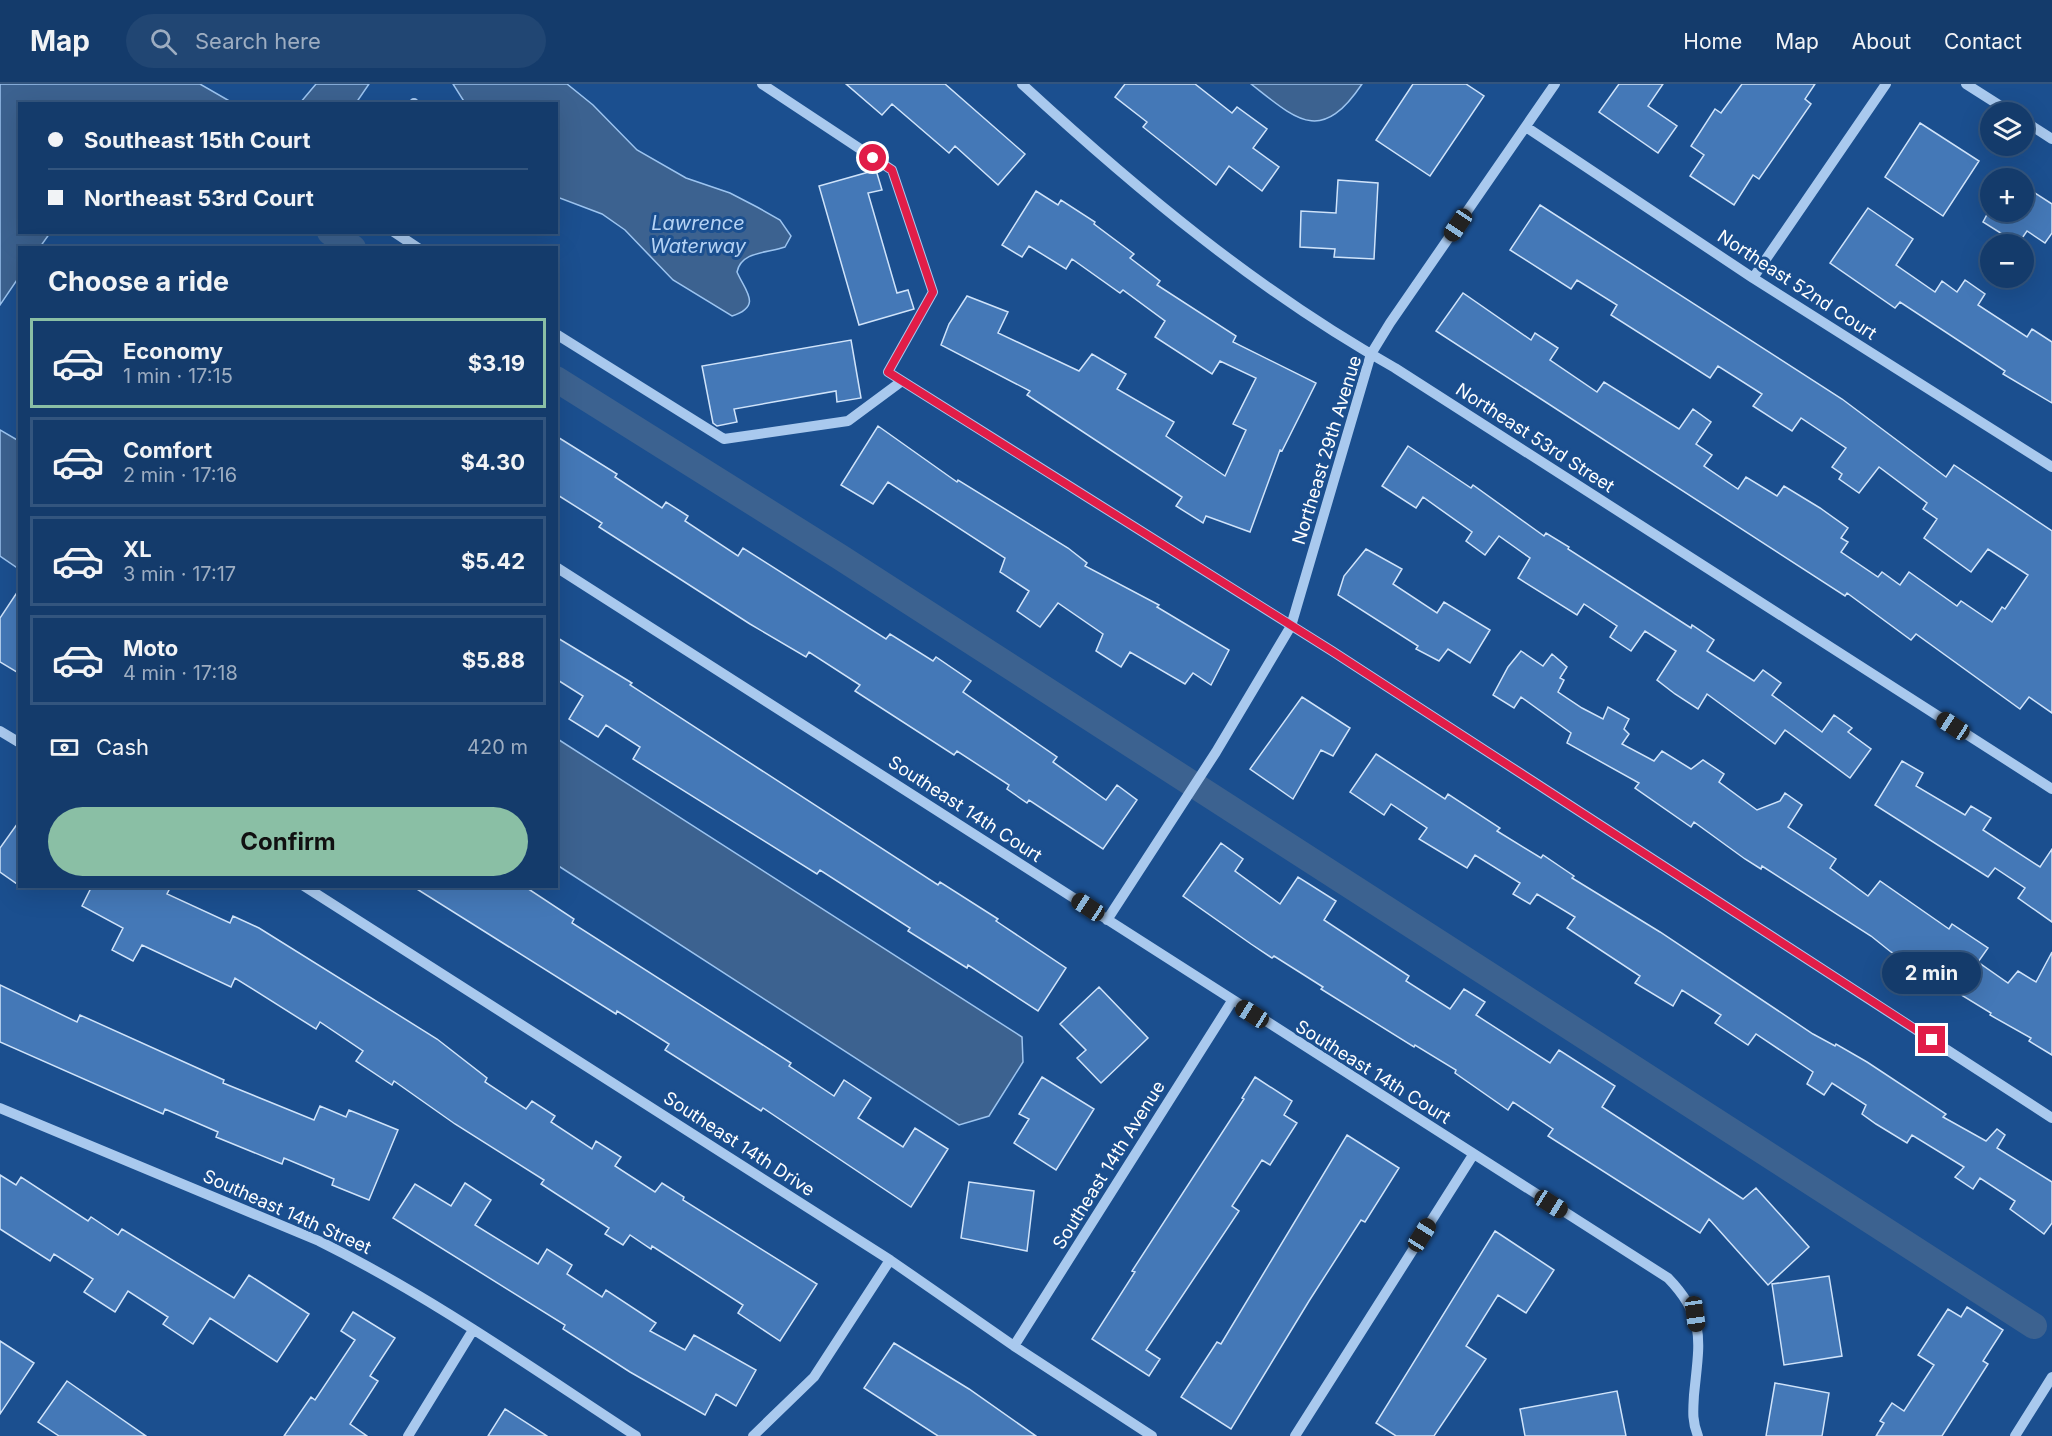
<!DOCTYPE html>
<meta charset="utf-8">
<style>
:root{--surface:#143b6b;--page:#214673;--text:#f1f3f6;--muted:#9dadc1;--line:#33557e;--accent:#8abfa5}
body{margin:0;font-family:Inter,sans-serif;background:var(--page);color:var(--text);height:100vh;display:flex;flex-direction:column;font-size:22px;white-space:nowrap}
*{box-sizing:border-box;margin:0}
p{font-size:20px;color:var(--muted)}
.icon{flex:none;width:33px;height:33px;fill:none;stroke:currentColor;stroke-width:2;stroke-linecap:round;stroke-linejoin:round}
.map{position:relative;flex:1;overflow:hidden}
.details{position:absolute;left:18px;top:162px;width:540px;height:642px;display:flex;flex-direction:column;background:var(--surface);border-radius:0px;box-shadow:0 6px 24px #0002,0 0 0 2px var(--line)}
.details>*{flex:none}
.hud{position:absolute;left:18px;top:18px;width:540px;height:132px;border-radius:0px;box-shadow:0 6px 24px #0002,0 0 0 2px var(--line);display:grid;align-content:center;height:132px;padding:0 30px;background:var(--surface)}
.fabs{position:absolute;left:1980px;top:18px;display:grid;gap:12px}
.fabs a{display:grid;place-items:center;width:54px;height:54px;border-radius:50%;background:var(--surface);box-shadow:0 6px 24px #0002,0 0 0 2px var(--line);font-size:30px}
.end{position:absolute;width:27px;height:27px;margin:-14px;border:8px solid #e11d48;background:#fff;box-shadow:0 0 0 3px #fff}
.from{border-radius:50%}
.bubble{position:absolute;height:42px;border-radius:21px;background:var(--surface);box-shadow:0 6px 24px #0002,0 0 0 2px var(--line);font-size:20px;font-weight:700;line-height:42px;text-align:center}
.car{position:absolute;width:18px;height:36px;margin:-18px -9px;border-radius:8px;box-shadow:0 0 4px 2px #0007;background:linear-gradient(#222 24%,#8ab4d8 0 40%,#222 0 76%,#8ab4d8 0 86%,#222 0)}
.hud b{display:flex;align-items:center;gap:21px;height:57px;font-size:22px}
.hud b+b{border-top:2px solid var(--line)}
.hud i{width:15px;height:15px;background:var(--text)}
ul{padding:0;list-style:none}
li{display:flex;align-items:center;gap:18px;height:90px;margin:0 12px 9px;padding:0 18px;border:3px solid var(--line);border-radius:0px}
li div{flex:1}
li b{display:block;font-size:22px}
li em{font-style:normal;font-weight:700}
li.current{border-color:var(--accent)}
li>.icon{width:54px;height:54px;stroke-width:1.5}
h2{padding:0 30px;font-size:27px;line-height:72px}
.pay{display:flex;align-items:center;gap:15px;height:66px;padding:0 30px;font-size:22px}
.pay p{margin-inline-start:auto}
.primary-button{display:flex;gap:12px;margin-top:auto;padding:12px 30px}
.primary-button a{flex:1;height:69px;border-radius:36px;background:var(--accent);color:#111;font-size:24px;font-weight:700;line-height:69px;text-align:center}
header{display:flex;align-items:center;gap:36px;box-sizing:border-box;height:84px;padding:0 30px;background:var(--surface);border-bottom:2px solid var(--line)}
header strong{font-size:28px}
nav{display:flex;gap:33px;margin-inline-start:auto;font-size:21px}
.search{width:420px;height:54px;background:var(--page);display:flex;align-items:center;gap:15px;box-sizing:border-box;padding:0 21px;border-radius:33px;color:var(--muted);font-size:22px}
.map>svg:first-child{display:block}
</style>
<header>
<strong>Map</strong>
<div class="search"><svg class="icon" aria-label="search" viewBox="0 0 24 24"><circle cx="10" cy="10" r="6"/><path d="M15 15l6 6"/></svg>Search here</div>
<nav><a>Home</a><a>Map</a><a>About</a><a>Contact</a></nav>
</header>
<div class="map">
<svg width="2052" height="1352" viewBox="0 0 2052 1352">
<rect width="100%" height="100%" fill="#1b4f8f"/>
<path fill="#3c6290" stroke="#9cc4f0" stroke-width="1.5" d="M 0,0 L 200,0 L 233,19 L 20,20 L 20,148 L 50,149 L 40,163 L 20,164 L 19,193 L 0,221 Z
M 316,0 L 369,0 L 356,19 L 300,19 Z
M 453,0 L 567,0 L 593,21 L 637,66 L 686,94 L 730,109 L 757,123 L 780,136 L 791,152 L 785,163 C 768,169 741,167 737,188 C 745,207 763,222 732,232 L 673,196 L 625,146 L 602,130 L 557,113 L 556,20 L 465,19 Z
M 1251,0 L 1362,0 C 1321,61 1297,36 1251,0 Z
M 0,346 L 19,357 L 19,485 L 0,472 Z
M 556,654 L 1022,953 L 1023,978 L 989,1032 L 959,1041 L 557,781 Z"/>
<g fill="none" stroke-linecap="round" stroke-linejoin="round">
<path stroke="#3c6290" stroke-width="26" d="M 330,148 L 353,164
M 556,295 L 840,473 L 2034,1242"/>
</g>
<path fill="#4478b7" stroke="#cfe3fa" stroke-width="1.5" d="M 846,0 L 945,0 L 1025,70 L 998,101 L 955,62 L 949,69 L 892,20 L 882,31 Z
M 1125,0 L 1195,0 L 1232,29 L 1237,23 L 1267,45 L 1253,64 L 1279,83 L 1262,107 L 1229,82 L 1216,101 L 1143,43 L 1147,38 L 1115,13 Z
M 1413,0 L 1466,0 L 1484,12 L 1430,92 L 1376,56 Z
M 1619,0 L 1663,0 L 1648,22 L 1677,42 L 1658,69 L 1599,28 Z
M 1742,0 L 1815,0 L 1805,15 L 1811,20 L 1759,95 L 1753,91 L 1734,121 L 1690,92 L 1704,71 L 1691,62 L 1715,25 L 1721,29 Z
M 1920,39 L 1979,77 L 1943,132 L 1885,93 Z
M 876,86 L 882,106 L 868,109 L 897,209 L 908,206 L 914,225 L 859,241 L 819,102 Z
M 1338,96 L 1378,99 L 1374,175 L 1334,173 L 1335,165 L 1300,163 L 1301,127 L 1336,129 Z
M 2024,102 L 2052,120 L 2052,149 L 2045,159 L 2027,147 L 2018,160 L 1983,138 L 1990,125 L 2024,128 Z
M 1036,107 L 1058,121 L 1061,116 L 1095,138 L 1094,140 L 1134,170 L 1130,174 L 1160,197 L 1157,201 L 1236,252 L 1233,258 L 1316,299 L 1282,367 L 1280,366 L 1250,448 L 1206,432 L 1203,439 L 1176,422 L 1182,413 L 1027,311 L 1030,307 L 941,261 L 949,240 L 967,212 L 1008,228 L 998,249 L 1079,287 L 1092,270 L 1126,290 L 1117,305 L 1174,338 L 1166,352 L 1225,392 L 1246,346 L 1233,340 L 1256,294 L 1220,277 L 1212,290 L 1155,253 L 1165,237 L 1123,206 L 1120,209 L 1072,175 L 1066,185 L 1029,162 L 1022,173 L 1002,161 Z
M 1540,121 L 1842,315 L 1946,393 L 1954,381 L 2052,447 L 2052,629 L 2029,613 L 2020,625 L 1916,550 L 1911,556 L 1847,509 L 1845,512 L 1436,247 L 1463,209 L 1531,256 L 1535,249 L 1558,264 L 1550,276 L 1597,308 L 1604,298 L 1679,345 L 1693,325 L 1711,338 L 1696,360 L 1712,371 L 1704,382 L 1738,405 L 1746,393 L 1777,412 L 1784,402 L 1820,424 L 1848,444 L 1841,454 L 1848,458 L 1841,468 L 1878,493 L 1882,488 L 1900,501 L 1909,488 L 1957,522 L 1961,517 L 1992,538 L 2002,523 L 2005,525 L 2028,491 L 1988,465 L 1971,488 L 1924,454 L 1937,435 L 1923,425 L 1927,419 L 1879,383 L 1859,409 L 1839,395 L 1842,390 L 1832,383 L 1846,364 L 1801,334 L 1792,347 L 1753,322 L 1762,310 L 1718,282 L 1710,294 L 1611,231 L 1617,221 L 1577,196 L 1571,205 L 1510,166 Z
M 1868,124 L 1913,155 L 1896,181 L 1935,208 L 1942,197 L 1957,208 L 1965,196 L 1985,210 L 1978,221 L 2027,253 L 2032,245 L 2052,258 L 2052,319 L 2003,290 L 2005,287 L 1900,218 L 1895,224 L 1830,179 Z
M 851,256 L 861,314 L 837,318 L 836,307 L 734,325 L 737,338 L 717,342 L 713,339 L 702,282 Z
M 878,342 L 957,398 L 958,396 L 1068,464 L 1087,479 L 1085,482 L 1159,521 L 1157,523 L 1229,566 L 1211,601 L 1193,589 L 1185,600 L 1130,568 L 1121,583 L 1096,567 L 1103,550 L 1058,519 L 1040,543 L 1017,527 L 1029,507 L 1000,488 L 1005,474 L 888,398 L 873,420 L 841,401 Z
M 556,352 L 617,390 L 615,393 L 662,424 L 666,418 L 688,432 L 685,437 L 738,472 L 743,464 L 886,555 L 890,550 L 933,577 L 936,573 L 971,597 L 963,608 L 1057,673 L 1053,678 L 1106,716 L 1117,701 L 1137,716 L 1103,765 L 1029,716 L 1027,719 L 1007,705 L 1009,701 L 957,667 L 954,671 L 855,607 L 860,601 L 809,568 L 806,573 L 750,540 L 599,443 L 602,439 L 556,410 Z
M 1408,362 L 1471,404 L 1473,401 L 1544,452 L 1546,449 L 1569,463 L 1568,465 L 1691,544 L 1692,541 L 1714,556 L 1707,567 L 1754,597 L 1763,586 L 1781,599 L 1772,611 L 1822,648 L 1834,631 L 1852,644 L 1848,648 L 1871,665 L 1850,694 L 1785,646 L 1775,660 L 1707,610 L 1698,625 L 1675,610 L 1657,596 L 1676,567 L 1645,547 L 1631,567 L 1610,553 L 1617,542 L 1584,520 L 1577,531 L 1518,494 L 1530,474 L 1499,452 L 1485,471 L 1466,457 L 1472,448 L 1423,413 L 1416,424 L 1382,402 Z
M 1366,465 L 1402,485 L 1393,500 L 1437,529 L 1444,518 L 1490,546 L 1470,579 L 1448,565 L 1439,577 L 1416,565 L 1418,562 L 1338,511 L 1344,492 Z
M 20,504 L 20,590 L 0,578 L 0,534 Z
M 556,553 L 632,599 L 630,601 L 938,801 L 940,798 L 998,835 L 996,837 L 1066,884 L 1038,927 L 968,881 L 967,884 L 908,847 L 910,844 L 820,786 L 817,790 L 633,675 L 640,663 L 606,641 L 598,653 L 569,635 L 583,612 L 556,595 Z
M 1521,567 L 1543,582 L 1552,570 L 1567,583 L 1560,594 L 1564,596 L 1558,608 L 1582,624 L 1603,635 L 1608,623 L 1629,635 L 1624,645 L 1629,650 L 1622,660 L 1654,677 L 1662,667 L 1691,685 L 1703,676 L 1724,690 L 1719,698 L 1757,726 L 1780,717 L 1785,709 L 1802,721 L 1788,743 L 1836,775 L 1830,784 L 1868,812 L 1880,797 L 1949,845 L 1952,840 L 1988,864 L 1978,878 L 2008,899 L 2018,887 L 2036,898 L 2052,868 L 2052,971 L 2029,957 L 2031,954 L 1990,931 L 1991,929 L 1891,868 L 1871,852 L 1762,782 L 1761,785 L 1745,775 L 1694,738 L 1691,743 L 1635,704 L 1639,699 L 1567,659 L 1571,649 L 1521,613 L 1514,624 L 1493,611 L 1508,583 Z
M 1302,613 L 1350,644 L 1333,672 L 1321,666 L 1293,715 L 1250,685 Z
M 1376,670 L 1445,715 L 1448,710 L 1500,744 L 1497,747 L 1541,774 L 1543,771 L 1574,792 L 1572,794 L 1660,848 L 1813,950 L 1835,962 L 1836,960 L 1867,978 L 1946,1030 L 1943,1033 L 1986,1057 L 1997,1045 L 2005,1051 L 1997,1064 L 2052,1098 L 2052,1139 L 2044,1150 L 2010,1125 L 2015,1117 L 1980,1094 L 1973,1105 L 1955,1093 L 1964,1083 L 1912,1051 L 1907,1059 L 1876,1040 L 1862,1030 L 1866,1021 L 1832,999 L 1824,1011 L 1807,1000 L 1813,988 L 1756,950 L 1748,961 L 1715,939 L 1721,931 L 1682,906 L 1673,922 L 1635,899 L 1640,892 L 1567,844 L 1575,833 L 1537,810 L 1530,820 L 1513,810 L 1520,799 L 1475,771 L 1467,784 L 1419,755 L 1427,744 L 1391,720 L 1384,731 L 1350,708 Z
M 1902,677 L 1923,689 L 1916,702 L 1965,731 L 1971,722 L 1991,734 L 1983,746 L 2040,783 L 2052,765 L 2052,838 L 2018,814 L 2025,804 L 1995,784 L 1988,793 L 1875,721 Z
M 20,736 L 20,802 L 0,788 L 0,764 Z
M 1221,759 L 1243,775 L 1235,787 L 1280,820 L 1298,793 L 1336,817 L 1324,836 L 1409,892 L 1406,897 L 1450,925 L 1464,905 L 1485,918 L 1476,931 L 1550,979 L 1559,966 L 1615,1002 L 1602,1023 L 1743,1115 L 1756,1104 L 1809,1163 L 1768,1201 L 1709,1135 L 1700,1149 L 1548,1052 L 1553,1045 L 1513,1018 L 1508,1026 L 1455,989 L 1456,986 L 1415,961 L 1414,963 L 1321,905 L 1323,903 L 1274,872 L 1272,874 L 1251,860 L 1183,812 Z
M 92,802 L 171,802 L 167,810 L 230,839 L 233,832 L 259,844 L 437,955 L 487,994 L 485,998 L 526,1025 L 532,1017 L 555,1032 L 551,1038 L 592,1065 L 596,1057 L 621,1073 L 615,1082 L 655,1108 L 662,1099 L 684,1113 L 683,1116 L 817,1200 L 780,1257 L 738,1229 L 743,1221 L 652,1162 L 651,1165 L 630,1151 L 623,1161 L 605,1150 L 609,1144 L 541,1100 L 544,1096 L 455,1040 L 394,997 L 392,1001 L 356,977 L 363,967 L 320,938 L 316,945 L 235,894 L 231,903 L 142,861 L 133,877 L 112,866 L 123,844 L 82,822 Z
M 412,802 L 524,802 L 574,835 L 572,839 L 791,979 L 789,982 L 834,1012 L 844,996 L 871,1014 L 858,1034 L 903,1063 L 915,1044 L 948,1065 L 911,1123 L 763,1024 L 761,1027 L 665,966 L 669,960 L 617,927 L 616,930 Z
M 0,901 L 77,938 L 80,931 L 224,996 L 223,999 L 314,1036 L 320,1022 L 346,1033 L 349,1026 L 398,1046 L 369,1116 L 332,1101 L 334,1095 L 284,1074 L 282,1080 L 216,1053 L 218,1048 L 165,1025 L 163,1030 L 0,958 Z
M 1099,903 L 1148,954 L 1101,999 L 1077,974 L 1086,966 L 1060,940 Z
M 1042,993 L 1094,1025 L 1056,1086 L 1014,1059 L 1029,1035 L 1019,1030 Z
M 1255,993 L 1292,1017 L 1284,1031 L 1297,1039 L 1270,1081 L 1262,1076 L 1232,1122 L 1239,1127 L 1146,1266 L 1160,1275 L 1149,1292 L 1092,1255 L 1135,1188 L 1132,1187 L 1244,1015 L 1242,1014 Z
M 1347,1051 L 1399,1084 L 1365,1138 L 1361,1136 L 1309,1217 L 1231,1345 L 1181,1313 L 1217,1258 L 1221,1260 Z
M 0,1091 L 16,1101 L 21,1093 L 88,1137 L 91,1133 L 118,1151 L 122,1145 L 234,1214 L 249,1191 L 309,1230 L 277,1278 L 210,1234 L 193,1260 L 163,1240 L 168,1233 L 128,1207 L 115,1228 L 84,1208 L 93,1195 L 54,1170 L 50,1177 L 0,1145 Z
M 969,1098 L 1034,1107 L 1027,1167 L 961,1154 Z
M 465,1099 L 491,1116 L 475,1141 L 538,1180 L 547,1165 L 572,1181 L 567,1190 L 602,1213 L 606,1206 L 656,1239 L 650,1247 L 685,1266 L 694,1251 L 756,1286 L 736,1322 L 716,1310 L 705,1331 L 630,1288 L 563,1245 L 565,1241 L 393,1134 L 415,1100 L 451,1122 Z
M 1495,1147 L 1554,1186 L 1526,1229 L 1498,1211 L 1466,1262 L 1486,1275 L 1434,1352 L 1396,1352 L 1376,1339 Z
M 1829,1192 L 1842,1272 L 1784,1281 L 1772,1200 Z
M 1967,1223 L 2003,1246 L 1983,1277 L 1988,1280 L 1942,1352 L 1876,1352 L 1884,1339 L 1880,1337 L 1892,1319 L 1904,1327 L 1934,1281 L 1918,1271 L 1948,1225 L 1961,1233 Z
M 353,1228 L 395,1254 L 370,1292 L 378,1297 L 350,1340 L 367,1352 L 284,1352 L 311,1313 L 315,1316 L 355,1256 L 341,1247 Z
M 0,1257 L 34,1279 L 0,1330 Z
M 894,1259 L 969,1305 L 1036,1352 L 938,1352 L 864,1304 Z
M 67,1297 L 146,1352 L 59,1352 L 38,1338 Z
M 1775,1299 L 1829,1309 L 1822,1352 L 1766,1352 Z
M 1617,1307 L 1626,1352 L 1525,1352 L 1520,1325 Z
M 505,1325 L 547,1352 L 488,1352 Z"/>
<g fill="none" stroke-linecap="round" stroke-linejoin="round">
<path stroke="#a9c9ee" stroke-width="10" d="M 762,0 L 892,86 L 933,208 L 888,288 L 1332,567 L 2052,1034
M 1022,0 C 1136,105 1259,208 1395,284 L 2052,705
M 1966,0 L 2010,28
M 414,20 L 414,19
M 2024,37 L 2052,55
M 1526,43 L 1753,194 L 2052,383
M 394,148 L 418,164
M 1753,194 L 1886,0
M 556,250 L 724,355 L 848,337 L 902,297
M 556,483 L 1668,1194 C 1707,1234 1699,1259 1694,1311 C 1693,1327 1692,1337 1698,1352
M 0,647 L 20,659
M 304,802 L 890,1176 L 1014,1262 L 1152,1352
M 1107,836 L 1216,668 L 1291,542 L 1371,270 L 1390,239 L 1555,0
M 0,1024 L 319,1157 C 430,1212 532,1284 636,1352
M 1014,1262 L 1232,917
M 408,1352 L 473,1246
M 753,1352 L 814,1293 L 890,1176
M 1295,1352 L 1473,1071
M 2015,1352 L 2052,1293"/>
</g>
<g fill="none" stroke-linecap="round" stroke-linejoin="round">
<path stroke="#e11d48" stroke-width="8" d="M 873,74 L 892,86 L 933,208 L 888,288 L 1332,567 L 1932,956"/>
</g>
<g text-anchor="middle" stroke-width="6" stroke-linejoin="round" paint-order="stroke">
<g font-size="18" fill="#fff" stroke="#1b4f8f">
<text transform="translate(1797 201) rotate(33)" y="6">Northeast 52nd Court</text>
<text transform="translate(1535 354) rotate(33)" y="6">Northeast 53rd Street</text>
<text transform="translate(1327 366) rotate(-73)" y="6">Northeast 29th Avenue</text>
<text transform="translate(965 725) rotate(33)" y="6">Southeast 14th Court</text>
<text transform="translate(1373 988) rotate(32)" y="6">Southeast 14th Court</text>
<text transform="translate(739 1060) rotate(33)" y="6">Southeast 14th Drive</text>
<text transform="translate(1109 1081) rotate(-58)" y="6">Southeast 14th Avenue</text>
<text transform="translate(287 1128) rotate(24)" y="6">Southeast 14th Street</text>
</g>
<g font-size="20" font-style="italic" fill="#b5d3f5" stroke="#1b4f8f">
<text x="698" y="146">Lawrence<tspan x="698" dy="23">Waterway</tspan></text>
</g>
</g>
</svg>
<div class="fabs">
<a><svg class="icon" aria-label="layers" viewBox="0 0 24 24"><path d="M12 4l9 5-9 5-9-5zM3 14l9 5 9-5"/></svg></a>
<a>+</a>
<a>−</a>
</div>
<i class="end from" style="left:873px;top:74px"></i>
<i class="end" style="left:1932px;top:956px"></i>
<div class="bubble" style="left:1882px;top:868px;width:99px">2 min</div>
<i class="car" style="left:1458px;top:141px;rotate:214deg"></i>
<i class="car" style="left:1953px;top:642px;rotate:303deg"></i>
<i class="car" style="left:1088px;top:823px;rotate:303deg"></i>
<i class="car" style="left:1252px;top:930px;rotate:302deg"></i>
<i class="car" style="left:1551px;top:1120px;rotate:122deg"></i>
<i class="car" style="left:1422px;top:1151px;rotate:32deg"></i>
<i class="car" style="left:1695px;top:1230px;rotate:172deg"></i>
<div class="hud">
<b><i class="from"></i>Southeast 15th Court</b>
<b><i></i>Northeast 53rd Court</b>
</div>
<section class="details">
<h2>Choose a ride</h2>
<ul>
<li class="current"><svg class="icon" aria-label="car" viewBox="0 0 24 24"><path d="M5 17H2v-5l4-1 3-4h7l3 4 3 1v5h-3M9 17h6M6 11h13"/><circle cx="7" cy="17" r="2"/><circle cx="17" cy="17" r="2"/></svg><div><b>Economy</b><p>1 min · 17:15</p></div><em>$3.19</em></li>
<li><svg class="icon" aria-label="car" viewBox="0 0 24 24"><path d="M5 17H2v-5l4-1 3-4h7l3 4 3 1v5h-3M9 17h6M6 11h13"/><circle cx="7" cy="17" r="2"/><circle cx="17" cy="17" r="2"/></svg><div><b>Comfort</b><p>2 min · 17:16</p></div><em>$4.30</em></li>
<li><svg class="icon" aria-label="car" viewBox="0 0 24 24"><path d="M5 17H2v-5l4-1 3-4h7l3 4 3 1v5h-3M9 17h6M6 11h13"/><circle cx="7" cy="17" r="2"/><circle cx="17" cy="17" r="2"/></svg><div><b>XL</b><p>3 min · 17:17</p></div><em>$5.42</em></li>
<li><svg class="icon" aria-label="car" viewBox="0 0 24 24"><path d="M5 17H2v-5l4-1 3-4h7l3 4 3 1v5h-3M9 17h6M6 11h13"/><circle cx="7" cy="17" r="2"/><circle cx="17" cy="17" r="2"/></svg><div><b>Moto</b><p>4 min · 17:18</p></div><em>$5.88</em></li>
</ul>
<div class="pay"><svg class="icon" aria-label="cash" viewBox="0 0 24 24"><path d="M3 7h18v10H3z"/><circle cx="12" cy="12" r="2"/></svg>Cash<p>420 m</p></div>
<div class="primary-button"><a>Confirm</a></div>
</section>
</div>
